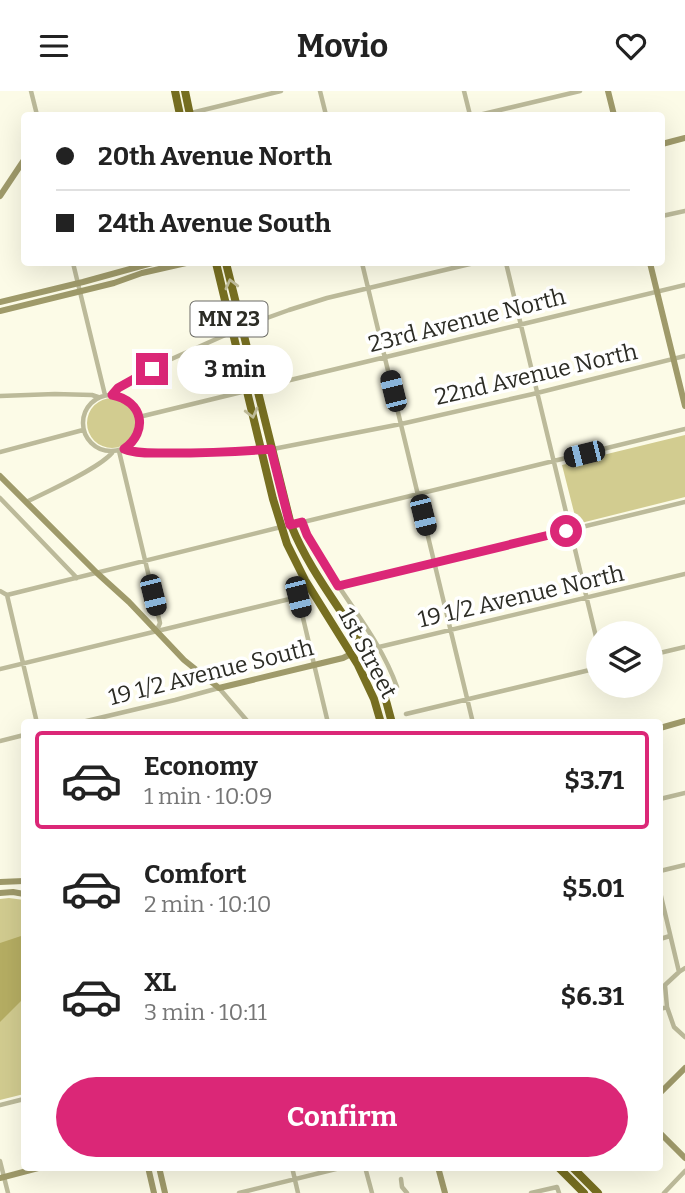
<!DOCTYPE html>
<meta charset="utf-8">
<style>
:root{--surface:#fff;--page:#f6f6f6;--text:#222;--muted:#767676;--line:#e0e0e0;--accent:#db2777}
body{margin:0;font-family:Bitter,serif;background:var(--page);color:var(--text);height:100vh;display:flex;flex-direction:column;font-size:26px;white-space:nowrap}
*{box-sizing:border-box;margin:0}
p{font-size:23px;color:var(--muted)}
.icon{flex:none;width:38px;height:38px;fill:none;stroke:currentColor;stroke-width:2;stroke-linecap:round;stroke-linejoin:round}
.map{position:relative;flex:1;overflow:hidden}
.panel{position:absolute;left:21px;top:628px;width:642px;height:452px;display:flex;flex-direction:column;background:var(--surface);border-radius:7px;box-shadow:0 7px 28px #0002}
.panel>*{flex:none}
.hud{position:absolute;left:21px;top:21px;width:644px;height:154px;border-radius:7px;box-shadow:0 7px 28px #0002;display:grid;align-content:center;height:154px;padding:0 35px;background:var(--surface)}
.buttons{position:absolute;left:586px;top:530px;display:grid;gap:14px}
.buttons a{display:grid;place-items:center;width:77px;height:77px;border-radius:50%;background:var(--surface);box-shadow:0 7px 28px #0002;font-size:35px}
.end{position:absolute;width:32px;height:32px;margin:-16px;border:9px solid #db2777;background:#fff;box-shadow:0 0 0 4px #fff}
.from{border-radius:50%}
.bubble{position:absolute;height:49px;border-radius:24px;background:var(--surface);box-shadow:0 7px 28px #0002;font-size:23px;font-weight:700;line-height:49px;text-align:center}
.car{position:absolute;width:21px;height:42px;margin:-21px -10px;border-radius:9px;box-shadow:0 0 5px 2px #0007;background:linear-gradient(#222 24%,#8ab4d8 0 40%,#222 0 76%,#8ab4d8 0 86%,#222 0)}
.hud b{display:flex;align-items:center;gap:24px;height:66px;font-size:26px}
.hud b+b{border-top:2px solid var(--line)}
.hud i{width:18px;height:18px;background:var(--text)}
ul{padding:12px 0 0;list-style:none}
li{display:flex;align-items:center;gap:21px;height:98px;margin:0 14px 10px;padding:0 21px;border:4px solid transparent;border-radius:7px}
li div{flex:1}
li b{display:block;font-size:26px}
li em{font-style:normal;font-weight:700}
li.current{border-color:var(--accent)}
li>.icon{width:63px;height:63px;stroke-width:1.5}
.action{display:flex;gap:14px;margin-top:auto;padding:14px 35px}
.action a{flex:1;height:80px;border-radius:42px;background:var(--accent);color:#fff;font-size:28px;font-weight:700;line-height:80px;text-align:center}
header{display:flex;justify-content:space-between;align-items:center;height:91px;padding:0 35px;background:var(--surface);font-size:32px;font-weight:700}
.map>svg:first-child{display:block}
</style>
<header><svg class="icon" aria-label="menu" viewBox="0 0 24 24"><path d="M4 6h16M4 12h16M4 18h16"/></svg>Movio<svg class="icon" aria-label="heart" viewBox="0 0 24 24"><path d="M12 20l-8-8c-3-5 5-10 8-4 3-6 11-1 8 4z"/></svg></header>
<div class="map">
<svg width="685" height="1102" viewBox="0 0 685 1102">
<rect width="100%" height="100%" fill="#fcfbe7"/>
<path fill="#d2cc90" d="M87 332a25 25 0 1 1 50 0a25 25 0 1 1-50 0Z
M 685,344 L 685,406 L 577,433 L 562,374 Z
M 9,807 L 24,809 L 24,1003 L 0,1009 L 0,808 Z"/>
<path fill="#b6ae63" d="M 24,844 L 24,907 L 0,931 L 0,852 Z"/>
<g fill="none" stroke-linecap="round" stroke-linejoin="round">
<path stroke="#bcba9a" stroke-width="4.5" d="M 31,0 L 37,24
M 320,0 L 326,24
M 464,0 L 470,24
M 191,22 L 281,0
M 479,24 L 580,0
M 662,125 L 685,120
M 73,172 L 105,304
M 362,172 L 473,632
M 506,172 L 598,554
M 242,236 L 289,219 L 327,207 L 474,172
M 257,297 L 685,194
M83 332a28 28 0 1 1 56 0a28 28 0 1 1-56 0Z
M 112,304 L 118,297 L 167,270 L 232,241
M 0,305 L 55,303 L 92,304 L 98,306
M 139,326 L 246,300
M 124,358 L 131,361 L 155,362 L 261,359
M 273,358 L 401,333 L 533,303 L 685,265
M 119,360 L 160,532 L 157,539
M 0,361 L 83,339
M 0,407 L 77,487
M 26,411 C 47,401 98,378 112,362
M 302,431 C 307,447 317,460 325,474 C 350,515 381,551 397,596
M 291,434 L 685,338
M 338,495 L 685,411
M 0,500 L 7,504
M 7,504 L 281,436
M 7,504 L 37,632
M 368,562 L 379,556 L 685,483
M 651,564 L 685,556
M 0,578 L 298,506 L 328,632
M 406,623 L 598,577
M 78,632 L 175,609 L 219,597 L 249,632
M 0,650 L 24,644
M 660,708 L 685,702
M 660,780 L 685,774
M 660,801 L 679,881
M 660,848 L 670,845
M 667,916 L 674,936 L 685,946
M 660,918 L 667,916 L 665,894 L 679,881 L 685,877
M 0,1014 L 24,1008
M 0,1070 L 8,1102
M 292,1076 L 298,1102
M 365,1076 L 372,1102
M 401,1088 L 402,1096 L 407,1102
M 239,1102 L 344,1076
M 531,1102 L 557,1096 L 559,1102
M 664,1102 L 685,1080"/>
<path stroke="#9f9a6a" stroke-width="6" d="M 608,0 L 614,24
M 662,53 L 685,47
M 0,105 L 24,69
M 650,172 L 685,315
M 0,211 L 83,191 L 152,172
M 0,220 L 114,192 L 142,182 L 186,172
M 0,385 L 97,482 L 129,511 L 184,569 L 219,597 L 314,574 L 343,567 L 351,563
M 660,637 L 685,630
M 0,791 L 24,790
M 0,802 L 13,801 L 24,803
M 660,1002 L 685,977
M 660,1042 L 685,1067
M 148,1076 L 154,1102
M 159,1076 L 165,1102
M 438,1076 L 445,1102
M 0,1087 L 42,1076"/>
<path stroke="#776f21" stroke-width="8" d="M 175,0 L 180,24
M 185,0 L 190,24
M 216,172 L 273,408 L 287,453 L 305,489 L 358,574 L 374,608 L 381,632
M 226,172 L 291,434 C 310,481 341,517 366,560 C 378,583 386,607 392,632
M 558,1076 L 584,1102
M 572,1076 L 598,1102"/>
</g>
<defs><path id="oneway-chevron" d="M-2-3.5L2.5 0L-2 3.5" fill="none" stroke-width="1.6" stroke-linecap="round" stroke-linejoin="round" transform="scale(1.75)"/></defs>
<g stroke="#c2be9b">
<use href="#oneway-chevron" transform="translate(231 193) rotate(-104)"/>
<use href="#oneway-chevron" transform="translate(252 322) rotate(76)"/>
</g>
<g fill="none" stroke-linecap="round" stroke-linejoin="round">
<path stroke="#db2777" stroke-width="9" d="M 152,278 L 118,297 L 112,304 C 143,310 149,340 124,358 C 137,363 153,362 167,362 C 202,362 236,361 271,358 L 290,434 L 302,431 L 307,444 L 338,495 L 566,440"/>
</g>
<g text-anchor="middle" stroke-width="7" stroke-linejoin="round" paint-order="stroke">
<rect fill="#fff" stroke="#6b6b66" stroke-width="2" x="190.5" y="210.5" width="77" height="35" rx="5"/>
<g font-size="21" font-weight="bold" fill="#2c2c25">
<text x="229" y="235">MN 23</text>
</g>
<g font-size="23" fill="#2c2c25" stroke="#fff">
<text transform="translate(467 229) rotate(-14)" y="8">23rd Avenue North</text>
<text transform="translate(536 283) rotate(-13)" y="8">22nd Avenue North</text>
<text transform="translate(521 505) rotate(-13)" y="8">19 1/2 Avenue North</text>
<text transform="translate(368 562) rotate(62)" y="8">1st Street</text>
<text transform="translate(211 581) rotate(-14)" y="8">19 1/2 Avenue South</text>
</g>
</g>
</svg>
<div class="buttons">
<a><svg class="icon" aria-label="layers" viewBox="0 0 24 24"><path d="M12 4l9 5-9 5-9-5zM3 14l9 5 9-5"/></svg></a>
</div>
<i class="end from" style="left:566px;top:440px"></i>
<i class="end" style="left:152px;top:278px"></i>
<div class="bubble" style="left:177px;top:254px;width:116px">3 min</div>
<i class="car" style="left:393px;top:300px;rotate:346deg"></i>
<i class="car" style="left:584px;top:363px;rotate:256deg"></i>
<i class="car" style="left:423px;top:424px;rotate:166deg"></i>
<i class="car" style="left:153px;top:504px;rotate:166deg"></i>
<i class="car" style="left:298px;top:506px;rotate:166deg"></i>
<div class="hud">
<b><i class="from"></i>20th Avenue North</b>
<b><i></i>24th Avenue South</b>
</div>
<section class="panel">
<ul>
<li class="current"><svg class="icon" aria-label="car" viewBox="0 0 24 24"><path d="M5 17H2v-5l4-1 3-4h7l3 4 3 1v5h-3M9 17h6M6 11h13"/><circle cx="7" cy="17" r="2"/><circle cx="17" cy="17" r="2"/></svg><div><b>Economy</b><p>1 min · 10:09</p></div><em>$3.71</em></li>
<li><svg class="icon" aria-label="car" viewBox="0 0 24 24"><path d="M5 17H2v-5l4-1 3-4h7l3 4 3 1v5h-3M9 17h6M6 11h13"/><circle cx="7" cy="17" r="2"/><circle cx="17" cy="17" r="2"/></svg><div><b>Comfort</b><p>2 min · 10:10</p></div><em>$5.01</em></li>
<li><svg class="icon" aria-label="car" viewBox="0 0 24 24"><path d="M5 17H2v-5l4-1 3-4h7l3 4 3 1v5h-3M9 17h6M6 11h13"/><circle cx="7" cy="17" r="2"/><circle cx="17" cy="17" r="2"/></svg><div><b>XL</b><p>3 min · 10:11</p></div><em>$6.31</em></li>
</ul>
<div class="action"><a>Confirm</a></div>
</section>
</div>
